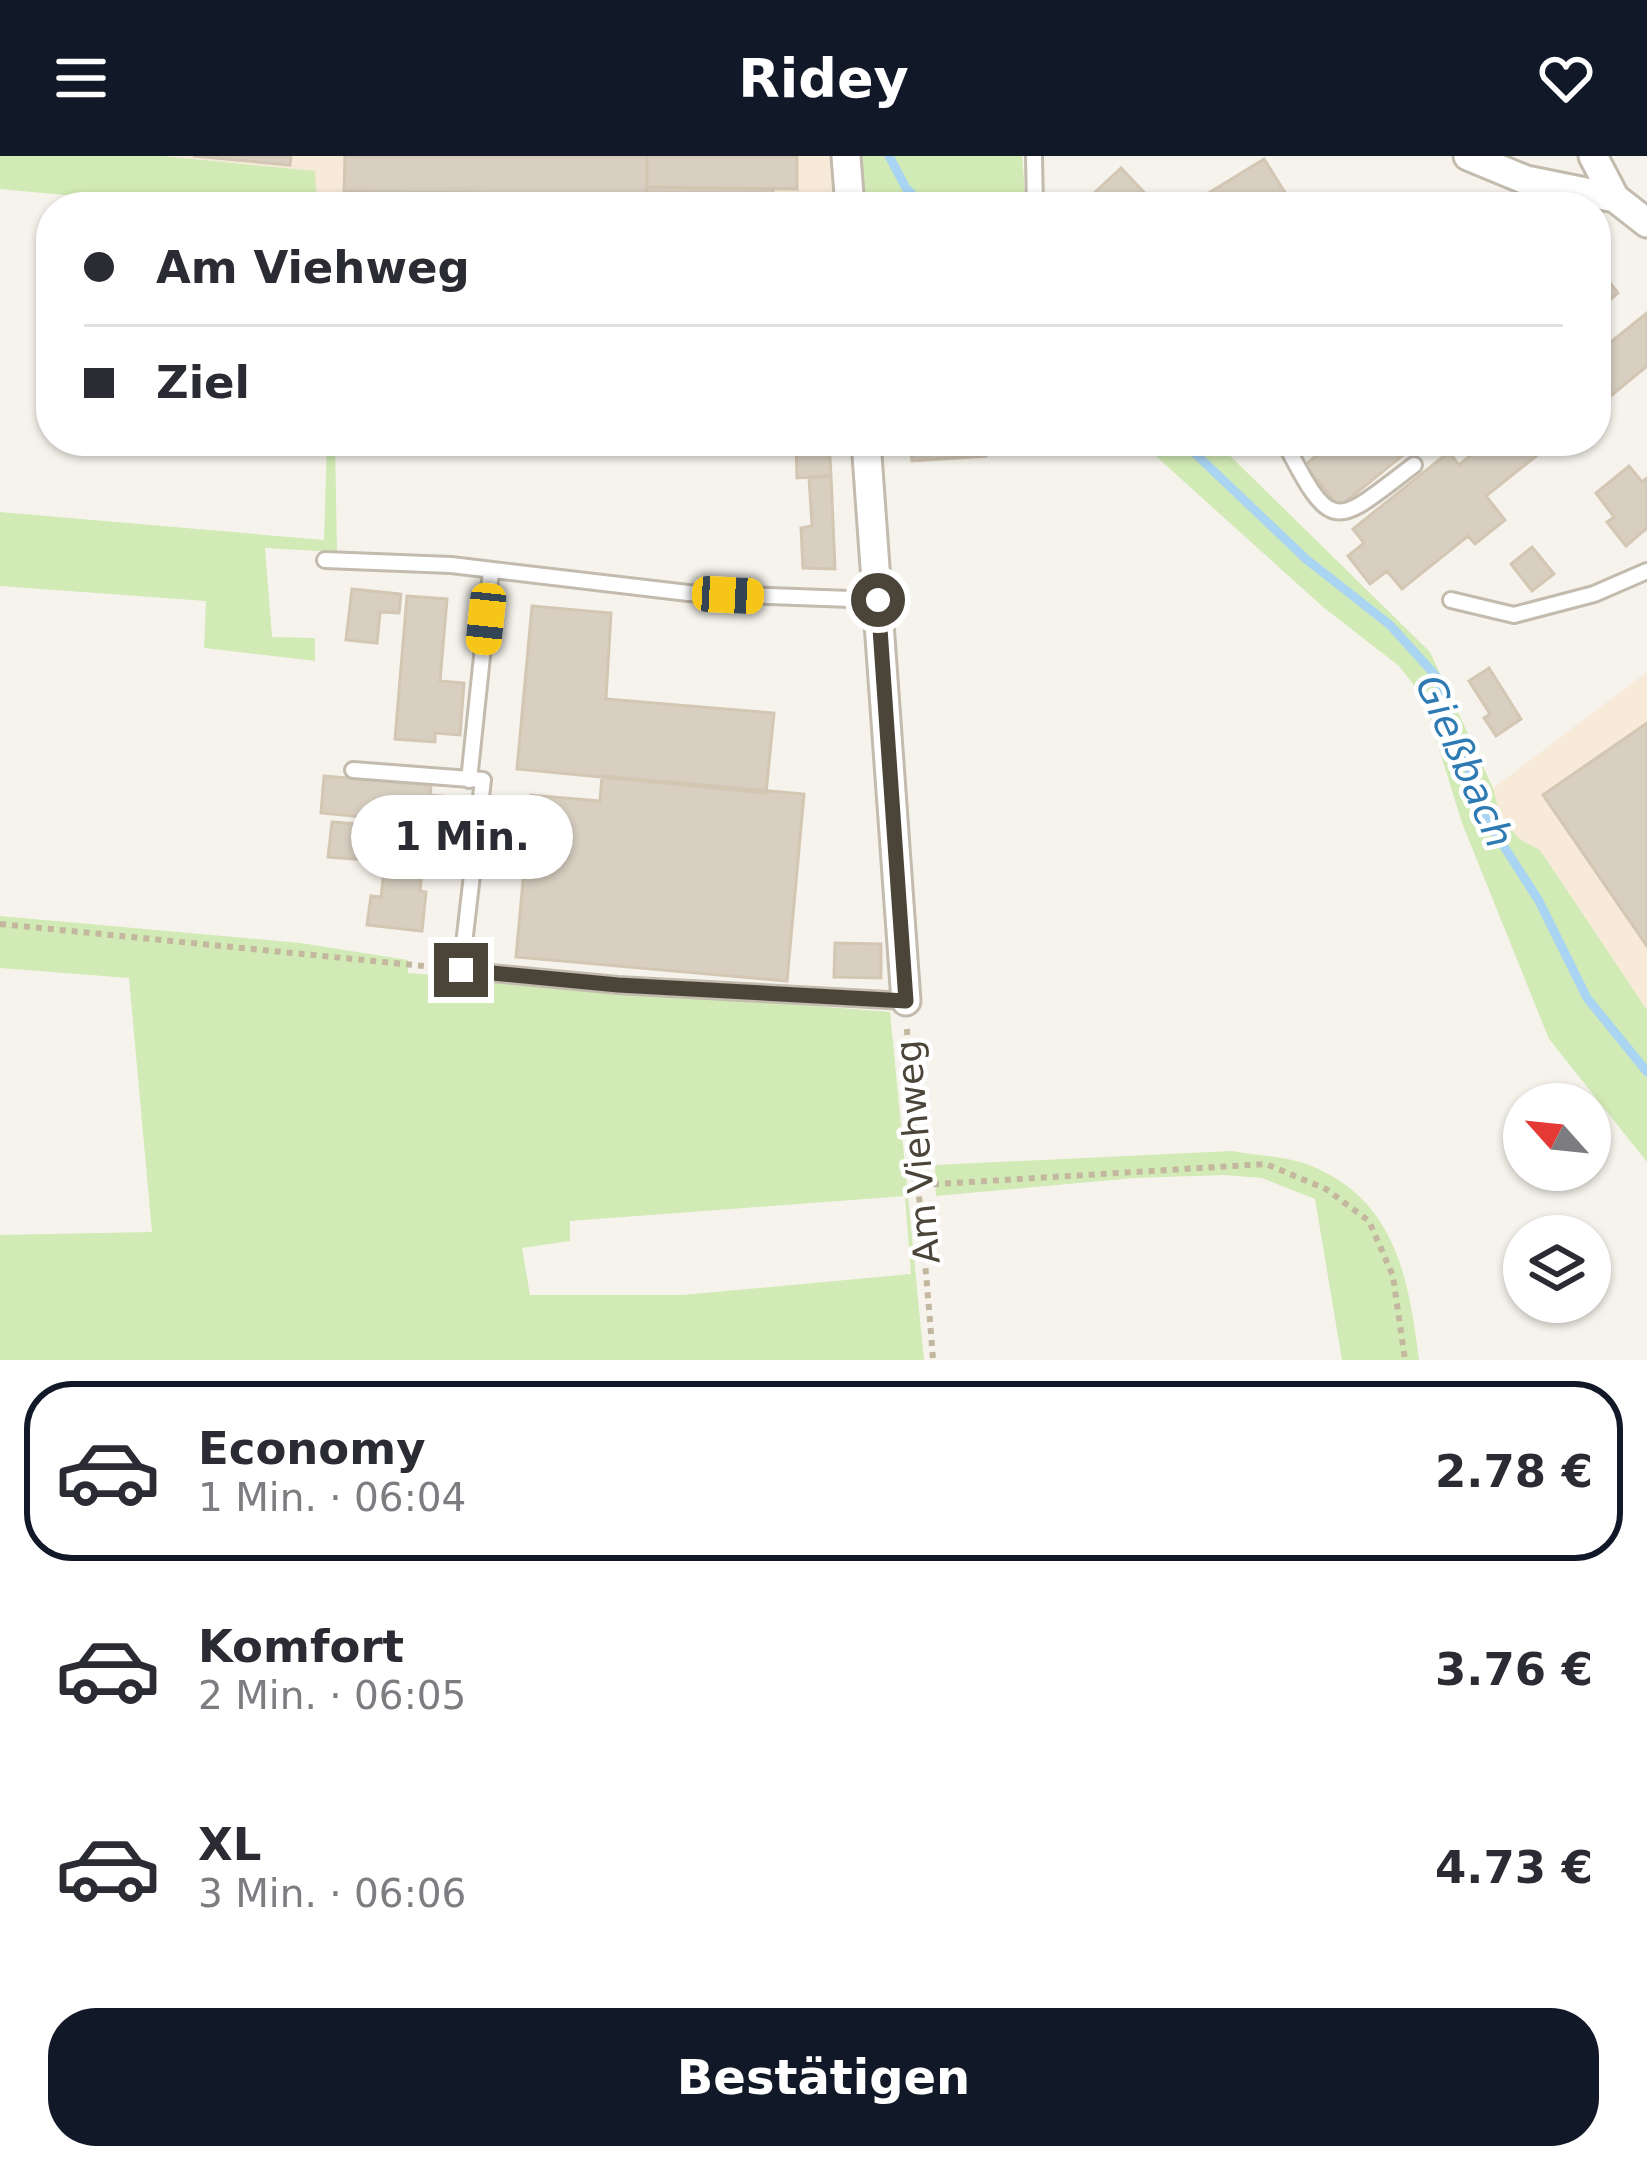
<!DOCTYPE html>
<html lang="de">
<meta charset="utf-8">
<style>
:root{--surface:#fff;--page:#f7f7f7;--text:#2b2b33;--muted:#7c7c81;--line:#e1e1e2;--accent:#111827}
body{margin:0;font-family:"DejaVu Sans",sans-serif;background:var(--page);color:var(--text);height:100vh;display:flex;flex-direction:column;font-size:45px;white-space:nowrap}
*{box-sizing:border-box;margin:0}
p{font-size:39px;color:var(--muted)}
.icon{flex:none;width:66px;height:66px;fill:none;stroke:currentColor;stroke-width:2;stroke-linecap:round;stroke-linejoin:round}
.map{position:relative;height:1204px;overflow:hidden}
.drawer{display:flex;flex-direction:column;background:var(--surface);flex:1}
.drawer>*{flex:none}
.hud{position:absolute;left:36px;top:36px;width:1575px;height:264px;border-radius:48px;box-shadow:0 3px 9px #0004;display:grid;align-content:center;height:264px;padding:0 48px;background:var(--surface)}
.needle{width:78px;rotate:297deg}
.fabs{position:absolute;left:1503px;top:927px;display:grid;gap:24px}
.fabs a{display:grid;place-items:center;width:108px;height:108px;border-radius:50%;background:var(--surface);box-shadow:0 3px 9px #0004;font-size:60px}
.end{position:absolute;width:54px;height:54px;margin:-27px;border:15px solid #4b4439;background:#fff;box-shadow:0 0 0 6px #fff}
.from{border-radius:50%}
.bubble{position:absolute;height:84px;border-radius:42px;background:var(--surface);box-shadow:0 3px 9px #0004;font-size:39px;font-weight:600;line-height:84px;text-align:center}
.car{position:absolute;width:36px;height:72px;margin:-36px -18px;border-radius:15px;box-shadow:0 0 9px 3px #0007;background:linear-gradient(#f5c518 24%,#345 0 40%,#f5c518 0 76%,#345 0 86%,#f5c518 0)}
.hud b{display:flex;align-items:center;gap:42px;height:114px;font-size:45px}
.hud b+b{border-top:3px solid var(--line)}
.hud i{width:30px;height:30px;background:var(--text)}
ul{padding:21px 0 0;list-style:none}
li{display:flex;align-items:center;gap:36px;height:180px;margin:0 24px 18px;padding:0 24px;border:6px solid transparent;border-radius:48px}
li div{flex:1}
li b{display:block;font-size:45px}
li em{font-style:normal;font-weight:600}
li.on{border-color:var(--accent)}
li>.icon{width:108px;height:108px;stroke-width:1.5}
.cta{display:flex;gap:24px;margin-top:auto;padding:24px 48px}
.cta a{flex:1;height:138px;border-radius:48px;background:var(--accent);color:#fff;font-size:48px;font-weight:600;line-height:138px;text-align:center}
header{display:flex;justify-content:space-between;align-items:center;height:156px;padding:0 48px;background:var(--accent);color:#fff;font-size:54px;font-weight:600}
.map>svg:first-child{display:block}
</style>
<header><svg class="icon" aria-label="menu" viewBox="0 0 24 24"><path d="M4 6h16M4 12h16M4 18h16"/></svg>Ridey<svg class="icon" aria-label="heart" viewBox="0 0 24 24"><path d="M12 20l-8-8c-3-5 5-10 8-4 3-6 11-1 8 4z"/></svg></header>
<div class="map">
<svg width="1647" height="1204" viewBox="0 0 1647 1204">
<rect width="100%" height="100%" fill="#f6f3ec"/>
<path fill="#f7ead8" d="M 162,0 L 833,0 L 837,51 L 317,51 L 314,15 Z
M 1647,516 L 1647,854 L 1540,694 L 1521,684 L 1501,663 L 1493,632 Z"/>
<path fill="#d2eab5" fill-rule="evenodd" d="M 0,0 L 162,0 L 315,15 L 317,51 L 194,51 L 0,33 Z
M 859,0 L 1022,0 L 1026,51 L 885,51 L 858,45 Z
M 327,285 L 335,285 L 337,396 L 265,392 L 272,481 L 315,482 L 315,505 L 204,492 L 206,445 L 0,430 L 0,356 L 324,384 Z
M 1139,285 L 1215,285 L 1430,496 L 1493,632 L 1501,663 L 1521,684 L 1540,694 L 1647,854 L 1647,1006 L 1549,883 L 1462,667 L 1423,541 L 1399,510 L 1323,451 Z
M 0,760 L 300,787 L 408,804 L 408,817 L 890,856 L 924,1204 L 0,1204 L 0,1079 L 152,1076 L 129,822 L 0,812 ZM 905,1040 L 911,1118 L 682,1139 L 530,1139 L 522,1092 L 570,1085 L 570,1065 Z
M 1232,995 C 1258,1000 1290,1000 1314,1011 C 1396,1046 1409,1124 1419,1204 L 1342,1204 L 1315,1043 L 1262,1022 L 1224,1019 L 1134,1022 L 936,1040 L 935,1009 Z"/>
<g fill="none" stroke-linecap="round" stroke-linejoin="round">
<path stroke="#a9d4f2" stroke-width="9" d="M 889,0 L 906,32 L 925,51
M 1182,285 L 1306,403 L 1390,469 L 1436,520 L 1485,661 L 1539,745 L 1587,842 L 1647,916"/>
</g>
<path fill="#d8cfc1" stroke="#d3c7b4" stroke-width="3" d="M 193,0 L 291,0 L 290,9 Z
M 345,0 L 647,0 L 647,40 L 344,35 Z
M 647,0 L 797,0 L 797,33 L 647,31 Z
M 1264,3 L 1294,51 L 1204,51 L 1199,43 Z
M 1121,12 L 1158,51 L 1079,51 Z
M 647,31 L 773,33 L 772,51 L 625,51 L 625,40 L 647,40 Z
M 453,37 L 625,40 L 625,51 L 453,51 Z
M 1596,109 L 1618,137 L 1596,155 Z
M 1647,157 L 1647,210 L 1596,252 L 1596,198 Z
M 758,285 L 829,285 L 831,320 L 797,322 L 796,289 L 758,291 Z
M 910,285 L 985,285 L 986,300 L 912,305 Z
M 1334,285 L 1414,285 L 1417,288 L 1339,351 L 1305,309 Z
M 1488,285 L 1555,285 L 1486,340 L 1505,364 L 1475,388 L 1468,380 L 1402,433 L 1387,415 L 1370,428 L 1348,400 L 1364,387 L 1353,373 L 1449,296 L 1459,309 Z
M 1629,310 L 1642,326 L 1647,322 L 1647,372 L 1626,390 L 1607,366 L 1614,361 L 1596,337 Z
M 831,320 L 835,413 L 803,412 L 801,372 L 812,370 L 809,321 Z
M 1532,391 L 1554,418 L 1532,435 L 1511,408 Z
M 352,433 L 401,438 L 399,457 L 380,456 L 377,487 L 346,484 Z
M 407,440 L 447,443 L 440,525 L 464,527 L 460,579 L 435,577 L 435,586 L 395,583 Z
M 532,450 L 611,457 L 606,543 L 774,557 L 766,637 L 517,613 Z
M 1489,512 L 1521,563 L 1496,580 L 1484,562 L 1490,558 L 1469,525 Z
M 1647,567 L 1647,790 L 1543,639 Z
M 324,620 L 431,629 L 428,667 L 321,657 Z
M 602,620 L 804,638 L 787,825 L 516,801 L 531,639 L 600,645 Z
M 430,639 L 463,642 L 459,691 L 426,688 Z
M 332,666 L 372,669 L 368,704 L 328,701 Z
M 385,708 L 422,713 L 420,735 L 426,736 L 422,775 L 367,769 L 371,740 L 381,741 Z
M 835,787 L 881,788 L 881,822 L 834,821 Z"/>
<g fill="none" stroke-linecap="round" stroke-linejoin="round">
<g stroke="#c2bbae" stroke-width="20">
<path id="lane" d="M 1034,0 L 1035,51
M 1284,285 C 1333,381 1335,369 1414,309
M 325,404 L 451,409 L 688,437 L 878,444
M 1451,444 L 1514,459 L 1594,438 L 1647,415
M 353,614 L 483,624 L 461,814 L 618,829 L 906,845
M 469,624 L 491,415"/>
</g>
<g stroke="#c2bbae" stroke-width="33">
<path id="street" d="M 846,0 L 850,51
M 1468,0 L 1526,24 L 1615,42
M 1593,0 L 1615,42 L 1647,67
M 866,285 L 906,845"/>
</g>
<path stroke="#c4b79f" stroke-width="6" stroke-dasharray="6 6" stroke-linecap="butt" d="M 0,768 L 444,812
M 907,873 C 912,983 925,1093 933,1204
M 921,1029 L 1266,1008 L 1326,1033 L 1369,1065 L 1393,1120 L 1405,1204"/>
<use href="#lane" stroke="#fff" stroke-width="14"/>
<use href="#street" stroke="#fff" stroke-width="27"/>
</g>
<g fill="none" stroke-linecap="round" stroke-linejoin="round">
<path stroke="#4b4439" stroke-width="15" d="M 461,814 L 618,829 L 906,845 L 878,444"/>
</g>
<g text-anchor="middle" stroke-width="9" stroke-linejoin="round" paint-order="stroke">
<g font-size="36" fill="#4b4439" stroke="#fff">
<text transform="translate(917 996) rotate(-95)" y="13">Am Viehweg</text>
</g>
<g font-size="39" font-style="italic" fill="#2e7ab2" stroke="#fff">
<text transform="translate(1465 605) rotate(66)" y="14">Gießbach</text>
</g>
</g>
</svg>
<div class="fabs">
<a><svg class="needle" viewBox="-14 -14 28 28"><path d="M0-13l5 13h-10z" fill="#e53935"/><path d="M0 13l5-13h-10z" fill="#7c7c81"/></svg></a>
<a><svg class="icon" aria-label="layers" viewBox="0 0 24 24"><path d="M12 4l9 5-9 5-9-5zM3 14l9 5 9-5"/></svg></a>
</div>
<i class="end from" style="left:878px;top:444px"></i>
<i class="end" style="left:461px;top:814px"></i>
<div class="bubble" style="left:351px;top:639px;width:222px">1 Min.</div>
<i class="car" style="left:728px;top:439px;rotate:93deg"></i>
<i class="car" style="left:486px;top:463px;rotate:186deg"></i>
<div class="hud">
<b><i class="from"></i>Am Viehweg</b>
<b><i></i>Ziel</b>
</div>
</div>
<section class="drawer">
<ul>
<li class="on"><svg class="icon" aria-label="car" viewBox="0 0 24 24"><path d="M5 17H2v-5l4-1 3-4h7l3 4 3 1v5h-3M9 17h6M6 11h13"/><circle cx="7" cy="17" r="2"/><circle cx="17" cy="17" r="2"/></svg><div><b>Economy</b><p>1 Min. · 06:04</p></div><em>2.78 €</em></li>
<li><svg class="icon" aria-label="car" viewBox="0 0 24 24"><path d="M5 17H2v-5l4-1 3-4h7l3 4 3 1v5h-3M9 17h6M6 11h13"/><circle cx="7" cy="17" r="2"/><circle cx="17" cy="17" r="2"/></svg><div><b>Komfort</b><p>2 Min. · 06:05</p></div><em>3.76 €</em></li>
<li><svg class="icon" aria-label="car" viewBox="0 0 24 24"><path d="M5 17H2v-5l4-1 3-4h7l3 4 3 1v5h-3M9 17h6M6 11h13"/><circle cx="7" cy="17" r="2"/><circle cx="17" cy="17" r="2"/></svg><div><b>XL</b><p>3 Min. · 06:06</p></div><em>4.73 €</em></li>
</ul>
<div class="cta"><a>Bestätigen</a></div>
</section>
